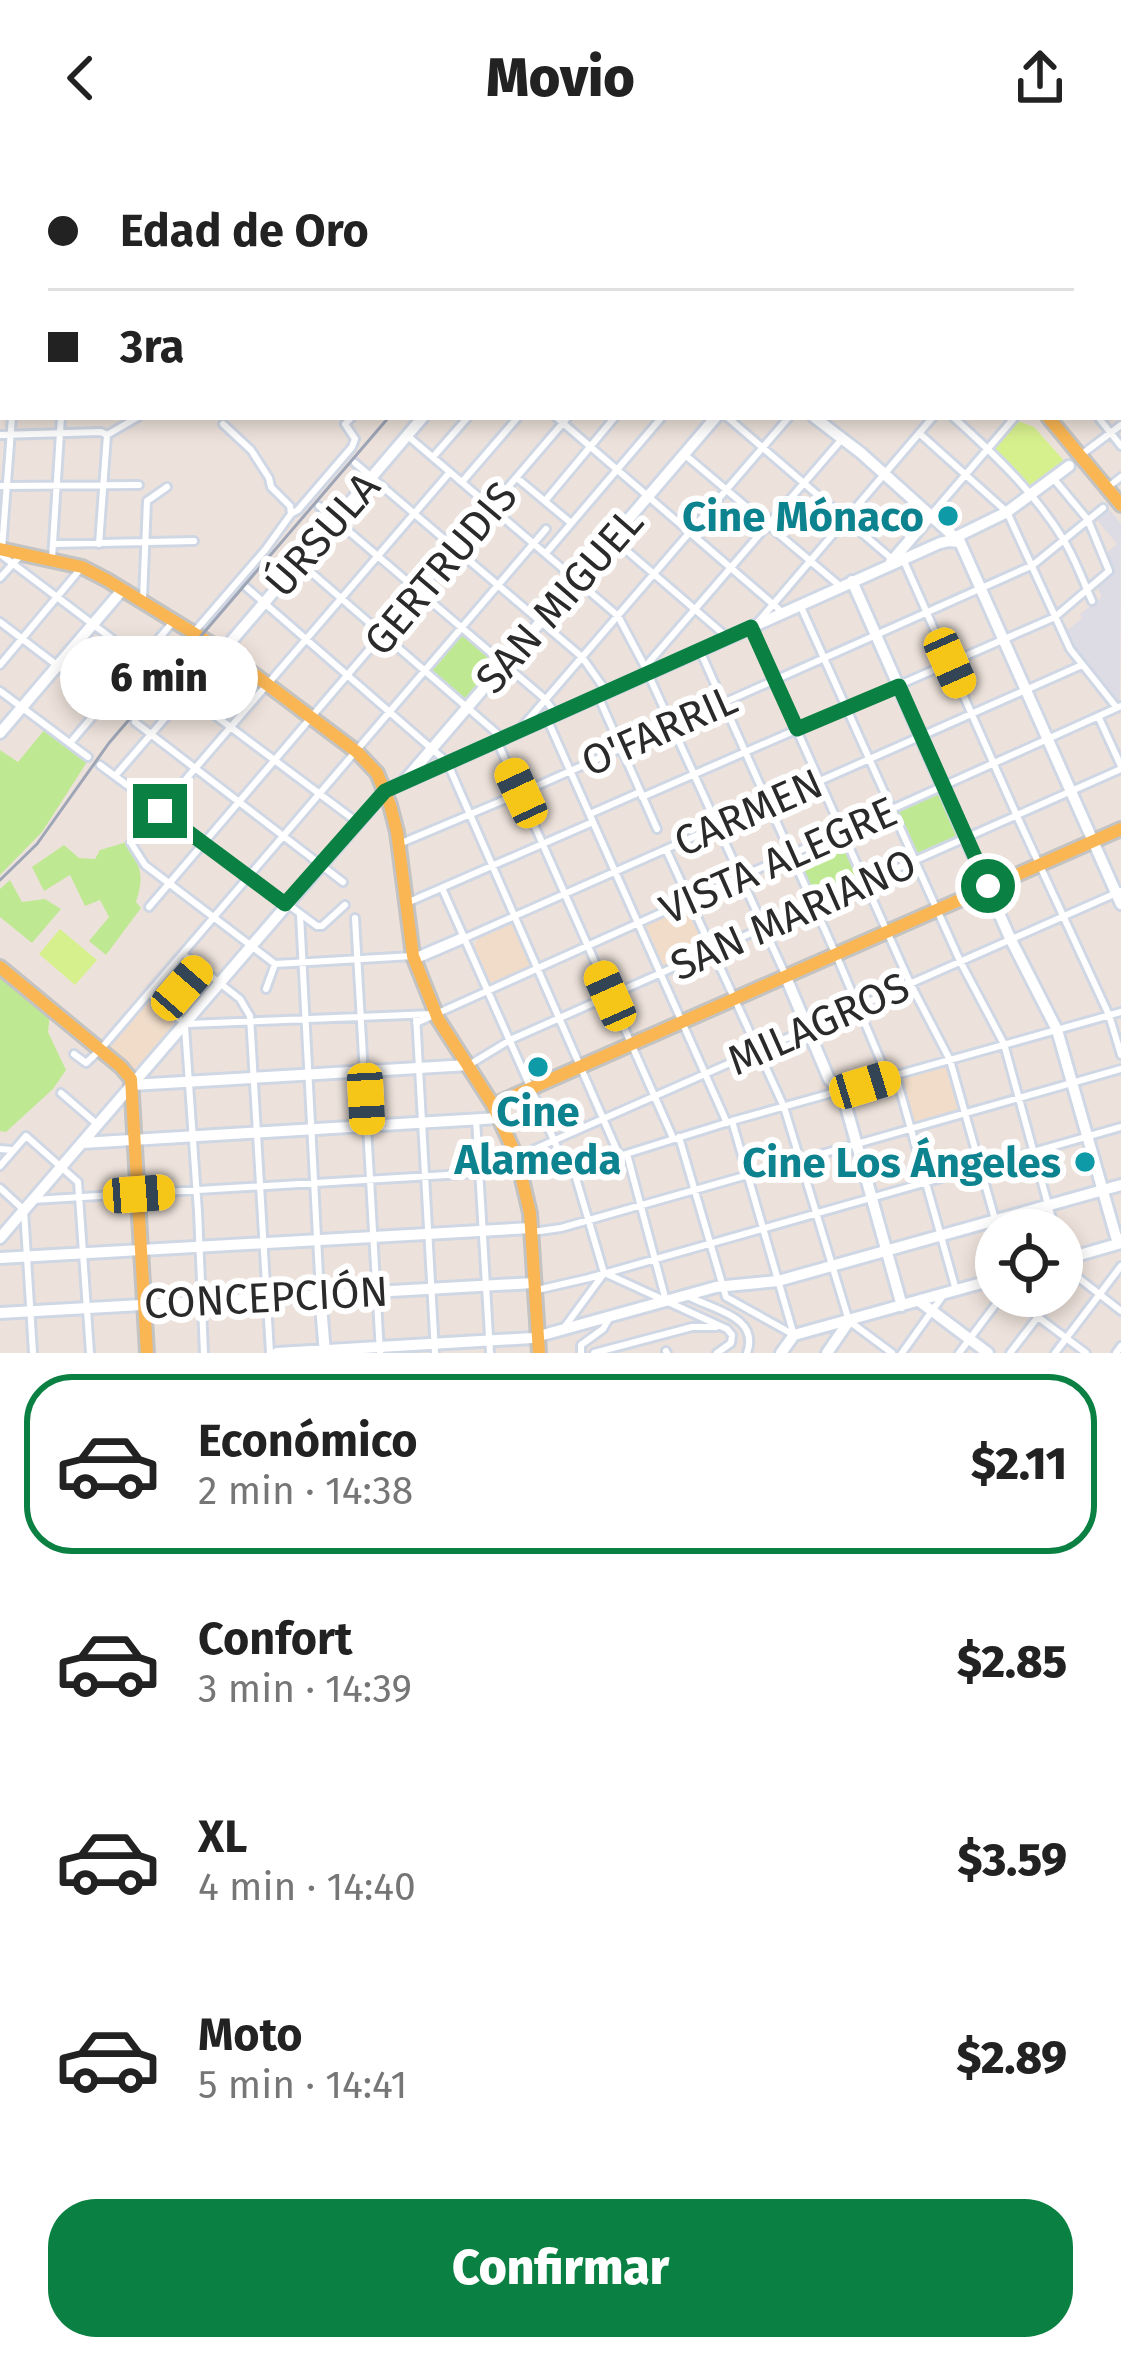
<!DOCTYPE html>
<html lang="es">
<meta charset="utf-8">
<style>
:root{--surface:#fff;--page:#f6f6f6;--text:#222;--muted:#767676;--line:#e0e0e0;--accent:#0b8043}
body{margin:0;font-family:"Fira Sans",sans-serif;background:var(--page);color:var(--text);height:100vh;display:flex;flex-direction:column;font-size:45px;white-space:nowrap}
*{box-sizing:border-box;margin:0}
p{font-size:39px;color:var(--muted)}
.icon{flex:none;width:66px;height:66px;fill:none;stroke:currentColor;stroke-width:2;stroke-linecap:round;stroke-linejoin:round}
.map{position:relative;height:1197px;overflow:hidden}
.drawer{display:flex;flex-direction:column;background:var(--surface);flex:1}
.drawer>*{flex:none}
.guide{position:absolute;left:0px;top:0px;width:1122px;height:264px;box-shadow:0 6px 18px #0003;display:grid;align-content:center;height:264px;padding:0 48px;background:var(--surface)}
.controls{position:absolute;left:975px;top:1053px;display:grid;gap:24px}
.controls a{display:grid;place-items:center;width:108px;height:108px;border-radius:50%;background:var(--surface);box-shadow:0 6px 18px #0003;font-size:60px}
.end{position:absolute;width:54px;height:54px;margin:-27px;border:15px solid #0b8043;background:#fff;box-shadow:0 0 0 6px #fff}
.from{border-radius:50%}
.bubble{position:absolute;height:84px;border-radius:42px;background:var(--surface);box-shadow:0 6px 18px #0003;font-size:39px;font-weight:800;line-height:84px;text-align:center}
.car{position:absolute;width:36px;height:72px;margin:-36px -18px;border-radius:15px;box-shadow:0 0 9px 3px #0007;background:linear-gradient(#f5c518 24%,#345 0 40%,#f5c518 0 76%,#345 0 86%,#f5c518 0)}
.guide b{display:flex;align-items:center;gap:42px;height:114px;font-size:45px}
.guide b+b{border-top:3px solid var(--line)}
.guide i{width:30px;height:30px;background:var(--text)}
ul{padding:21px 0 0;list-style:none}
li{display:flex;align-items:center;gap:36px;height:180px;margin:0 24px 18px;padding:0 24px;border:6px solid transparent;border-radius:48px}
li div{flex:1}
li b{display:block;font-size:45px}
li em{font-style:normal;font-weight:800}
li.selected{border-color:var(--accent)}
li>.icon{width:108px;height:108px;stroke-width:1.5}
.primary-button{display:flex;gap:24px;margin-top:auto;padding:24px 48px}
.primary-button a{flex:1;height:138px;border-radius:48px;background:var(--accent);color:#fff;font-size:48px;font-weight:800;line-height:138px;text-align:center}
header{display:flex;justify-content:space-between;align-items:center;height:156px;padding:0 48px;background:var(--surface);font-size:54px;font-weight:800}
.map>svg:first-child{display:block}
</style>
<header><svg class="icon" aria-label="back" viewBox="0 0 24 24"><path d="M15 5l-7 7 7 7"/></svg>Movio<svg class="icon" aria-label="share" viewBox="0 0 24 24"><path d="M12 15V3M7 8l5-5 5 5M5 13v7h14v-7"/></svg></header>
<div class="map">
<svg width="1121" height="1197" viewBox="0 0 1121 1197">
<rect width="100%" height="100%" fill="#ede2db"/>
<path fill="#dddce5" d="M 1109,353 L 1121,368 L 1120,549 L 1117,549 L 1072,493 L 1064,477 L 1082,462 L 1080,458 L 1102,441 L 1095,427 L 1109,415 L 1103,400 L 1117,388 L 1096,363 Z"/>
<path fill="#f0dcc9" d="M 688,748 L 708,792 L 663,812 L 643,768 Z
M 515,765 L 533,810 L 487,830 L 473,796 L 479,779 Z
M 149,837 L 184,867 L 132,929 L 100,894 Z
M 948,910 L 961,955 L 912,968 L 900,924 Z"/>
<path fill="#bfe893" d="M 463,475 L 502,509 L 466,547 L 429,514 Z
M 45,573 L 87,606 L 42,676 L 0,719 L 0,594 L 18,606 Z
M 943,632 L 964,680 L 916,702 L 895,653 Z
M 843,676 L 865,726 L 813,749 L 792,698 Z
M 127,686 C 140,711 145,718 136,746 L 141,752 L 106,799 L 89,785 L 109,761 L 100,744 L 85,750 L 70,719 L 44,735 L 32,711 L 64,689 L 79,702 L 95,703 L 100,694 Z
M 10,724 L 22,746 L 45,743 L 61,753 L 32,787 L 0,761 L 0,733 Z
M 0,819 L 50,858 L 48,876 L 66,914 L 53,933 L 6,976 L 0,975 Z"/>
<path fill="#d7f08e" d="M 1018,265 L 1034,271 L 1067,308 L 1030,335 L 993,294 Z
M 60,773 L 97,804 L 75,829 L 39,798 Z"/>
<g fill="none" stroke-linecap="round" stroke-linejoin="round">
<path stroke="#66e9f7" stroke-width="3" d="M 386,3 L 392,0
M 0,188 L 3,188"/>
<g stroke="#d0d7e4" stroke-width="12">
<path id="street" d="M 370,0 L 373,0
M 601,0 L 604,3
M 770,0 L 773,3
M 297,3 L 301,0
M 333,3 L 336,0
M 491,3 L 492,0
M 508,3 L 511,0
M 545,3 L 548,0
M 585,3 L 588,0
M 624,3 L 627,0
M 715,3 L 718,0
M 981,3 L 983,0
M 1021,3 L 1023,0
M 1059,3 L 1061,0
M 1099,3 L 1101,0
M 0,51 L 3,47
M 1119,94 L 1121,96
M 0,109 L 3,109
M 1119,192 L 1121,195
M 0,220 L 3,220
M 1119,241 L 1121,243
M 556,261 L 782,456
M 727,261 L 892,403
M 953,261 C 993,297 1035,337 1063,383 C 1075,402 1083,425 1092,445
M 1098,261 L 1121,290
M 223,268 L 251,294 L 269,322 L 271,331 L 290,350 L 291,358
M 919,277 L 1007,356 L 1070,493 L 1117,552
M 0,279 L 101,276 L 107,279
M 107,279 L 138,261
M 409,281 L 618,460 L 645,511
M 1085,296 L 1121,269
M 684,298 L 840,430
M 433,301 L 468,261
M 355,307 L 582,501 L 606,535
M 517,322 L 571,367
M 462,326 L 518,261
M 1112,328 L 1121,321
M 0,330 L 139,329
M 545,345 L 615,261
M 319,350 L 544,542 L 556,558
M 931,359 L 1015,261
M 612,382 L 727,481
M 53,388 L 194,385
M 99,388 L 107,279
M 2,393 L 12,261
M 546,397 L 662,261
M 0,398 L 156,516
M 290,398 L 500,580
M 52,403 L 61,261
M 903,403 L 1016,658 L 1109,859 L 1121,899
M 0,422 L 21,399
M 246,431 L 447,606 L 619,999
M 143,443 L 147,345 L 167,331
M 801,451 L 960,805 L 1004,888 L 1055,1074
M 759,465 L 933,261
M 0,466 L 121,558
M 752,474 L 910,827 L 950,904 L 998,1074
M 195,475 L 265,394 L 291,358 L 298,354 L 352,291 L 355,283 L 345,268 L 352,261
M 701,497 L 837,801 L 888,922
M 0,509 L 82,411
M 169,525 L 357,666
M 0,535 L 88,601
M 599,542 L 657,673
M 1099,562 L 1121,610
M 548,565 L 727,967
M 135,566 L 343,726
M 521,572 L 789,261
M 497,585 L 673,982
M 70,587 L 172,467
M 100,609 L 317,770 L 322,770 L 345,749
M 115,620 L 223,495
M 642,641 L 1055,461 L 1109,415 L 1088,364 L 1053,322
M 590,658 L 640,636
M 399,688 L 521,637 L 1033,409 L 1103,352
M 666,693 L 784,951 L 849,1165 L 892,1197
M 442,732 L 568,1016 L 732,965 L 1121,856
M 409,746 L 593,666
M 149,751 L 568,261
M 300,759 L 320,1138
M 355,762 L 380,1197
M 465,782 L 1082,509
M 183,798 L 240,843 L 250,860 L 270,1197
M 413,800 L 275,808 L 145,709 L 131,687 L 450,316
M 785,818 L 645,511 L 842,283
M 266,833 L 275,808
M 149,837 L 184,867
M 165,852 L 200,812
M 416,859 L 435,1197
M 416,867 L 1121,550
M 188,868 L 432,858
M 185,871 L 198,1056 L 204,1197
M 74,898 L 86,907 L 100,894 L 546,373
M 469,909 L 510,884 L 1121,613
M 896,920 L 956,1134
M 61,937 L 98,969
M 476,963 L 490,1197
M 732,965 L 793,1176
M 679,981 L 726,1141 L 794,1179
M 0,993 L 12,994
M 627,998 L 666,1145
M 0,1010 L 26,980 L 78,1026 L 90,1197
M 574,1015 L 604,1117
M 0,1032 L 24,1054 L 33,1197
M 33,1044 L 480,1017 L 1121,735
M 532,1076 L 561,1072 L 1121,913
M 1062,1109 L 1121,1155
M 607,1118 L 727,1173 L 732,1179 L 731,1187 L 717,1197
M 1062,1130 L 1072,1117
M 537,1134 L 589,1122 L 1121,971
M 1010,1140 L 1086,1197
M 690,1141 C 714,1154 760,1161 747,1197
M 566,1173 L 566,1169 L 602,1120
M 666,1195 L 667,1197
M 581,1197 L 581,1189 L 603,1173 L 610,1161
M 594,1197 L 692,1171 L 716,1171
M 902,1197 L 942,1141
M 959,1197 L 1002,1140
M 1010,1197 L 1054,1140
M 1055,1197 L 1121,1110
M 1116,1197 L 1121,1190"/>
</g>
<g stroke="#d0d7e4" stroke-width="16">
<path id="secondary" d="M 686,0 L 690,3
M 1069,0 L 1073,3
M 788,3 L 791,0
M 933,3 L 936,0
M 1119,47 L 1121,50
M 1119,145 L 1121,143
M 0,158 L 3,158
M 814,261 L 861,297 L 960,386 L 1121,748
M 956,381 L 1007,356 L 1069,310
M 891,406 L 931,359
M 852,425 L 1010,782 L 1057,874 L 1116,1081 L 1121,1085
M 223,495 L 423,261
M 0,577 L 123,433
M 406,623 L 716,261
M 414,803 L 463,782
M 785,819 L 829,923 L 842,936 L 902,1150
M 132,929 L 469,909
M 82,987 L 499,962
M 0,1082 L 385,635 L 940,387 L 949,385 L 960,386
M 0,1102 L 531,1072
M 1062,1104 L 1121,1087
M 320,1138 L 325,1197
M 919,1145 L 988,1197
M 0,1157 L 533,1127
M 277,1197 L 532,1182 L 716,1131 L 778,1125 L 1121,1029
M 781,1197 L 794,1179 L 996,1123
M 827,1197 L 849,1165"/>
</g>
<g stroke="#c3c3c3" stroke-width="18">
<path id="primary" d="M 848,1 L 852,0
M 1048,261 L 1121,349
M 0,393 L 82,411 L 107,424 L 223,495 L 357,596 L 377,617 L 390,649 L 397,676 L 413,800 L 438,863 L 493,949 L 517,1002 L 530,1057 L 539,1197
M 0,811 L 121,911 L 131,923 L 147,1197
M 493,949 L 1121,673"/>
</g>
<use href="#street" stroke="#fff" stroke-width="6"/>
<use href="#secondary" stroke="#fff" stroke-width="10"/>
<use href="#primary" stroke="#fab653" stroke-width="12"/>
<path stroke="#9da5b6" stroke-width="3" d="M 636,3 L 639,0
M 0,724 L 37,688 L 109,587 L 389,261"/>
</g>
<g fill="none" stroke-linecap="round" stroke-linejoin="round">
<path stroke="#0b8043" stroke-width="15" d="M 160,655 L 285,748 L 385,635 L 751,471 L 797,573 L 899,530 L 988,730"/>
</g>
<g fill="#0f9aa8" stroke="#fff" stroke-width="4.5">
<circle cx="948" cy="360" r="12"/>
<circle cx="538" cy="911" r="12"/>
<circle cx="1085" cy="1006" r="12"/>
</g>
<g text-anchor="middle" stroke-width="12" stroke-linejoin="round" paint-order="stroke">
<g font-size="42" font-weight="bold" fill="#0d838f" stroke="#fff" text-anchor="end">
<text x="924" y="375">Cine Mónaco</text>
<text x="538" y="970" text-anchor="middle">Cine<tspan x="538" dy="48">Alameda</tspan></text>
<text x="1061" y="1021">Cine Los Ángeles</text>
</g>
<g font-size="42" fill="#2a2a2a" stroke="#fff">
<text transform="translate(322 378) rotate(-49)" y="15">ÚRSULA</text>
<text transform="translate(440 412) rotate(-50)" y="15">GERTRUDIS</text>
<text transform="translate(559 444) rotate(-49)" y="15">SAN MIGUEL</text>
<text transform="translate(659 574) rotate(-24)" y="15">O'FARRIL</text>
<text transform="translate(748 656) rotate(-24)" y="15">CARMEN</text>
<text transform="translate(778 704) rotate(-24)" y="15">VISTA ALEGRE</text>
<text transform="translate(793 758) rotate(-24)" y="15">SAN MARIANO</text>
<text transform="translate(818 867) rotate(-24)" y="15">MILAGROS</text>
<text transform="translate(266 1141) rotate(-3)" y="15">CONCEPCIÓN</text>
</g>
</g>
</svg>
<div class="controls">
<a><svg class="icon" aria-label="locate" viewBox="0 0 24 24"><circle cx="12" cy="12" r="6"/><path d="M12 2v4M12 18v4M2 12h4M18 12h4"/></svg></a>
</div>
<i class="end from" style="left:988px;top:730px"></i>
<i class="end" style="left:160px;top:655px"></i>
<div class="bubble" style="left:60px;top:480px;width:198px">6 min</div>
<i class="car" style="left:950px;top:507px;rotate:156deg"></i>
<i class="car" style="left:521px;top:637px;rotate:335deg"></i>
<i class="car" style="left:182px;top:832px;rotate:41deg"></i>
<i class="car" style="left:610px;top:840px;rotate:336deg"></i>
<i class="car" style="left:865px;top:929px;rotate:73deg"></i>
<i class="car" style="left:366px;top:943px;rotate:177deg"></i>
<i class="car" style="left:139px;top:1038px;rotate:86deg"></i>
<div class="guide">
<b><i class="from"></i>Edad de Oro</b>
<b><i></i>3ra</b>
</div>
</div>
<section class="drawer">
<ul>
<li class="selected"><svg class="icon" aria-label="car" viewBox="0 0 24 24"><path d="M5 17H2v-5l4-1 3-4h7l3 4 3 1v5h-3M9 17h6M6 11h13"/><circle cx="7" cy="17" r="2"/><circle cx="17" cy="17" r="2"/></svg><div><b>Económico</b><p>2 min · 14:38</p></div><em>$2.11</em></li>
<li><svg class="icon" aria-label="car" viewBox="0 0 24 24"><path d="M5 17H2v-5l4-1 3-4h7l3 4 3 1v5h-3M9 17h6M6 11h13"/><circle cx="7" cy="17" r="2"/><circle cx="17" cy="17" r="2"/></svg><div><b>Confort</b><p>3 min · 14:39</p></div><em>$2.85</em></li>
<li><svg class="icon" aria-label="car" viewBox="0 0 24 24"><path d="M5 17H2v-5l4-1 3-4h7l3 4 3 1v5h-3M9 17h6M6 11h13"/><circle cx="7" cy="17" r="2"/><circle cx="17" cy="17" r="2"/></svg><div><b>XL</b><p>4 min · 14:40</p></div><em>$3.59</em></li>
<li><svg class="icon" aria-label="car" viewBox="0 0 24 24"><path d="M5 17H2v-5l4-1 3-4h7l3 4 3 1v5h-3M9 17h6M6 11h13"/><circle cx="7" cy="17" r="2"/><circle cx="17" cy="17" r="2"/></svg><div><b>Moto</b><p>5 min · 14:41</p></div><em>$2.89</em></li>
</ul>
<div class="primary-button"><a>Confirmar</a></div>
</section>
